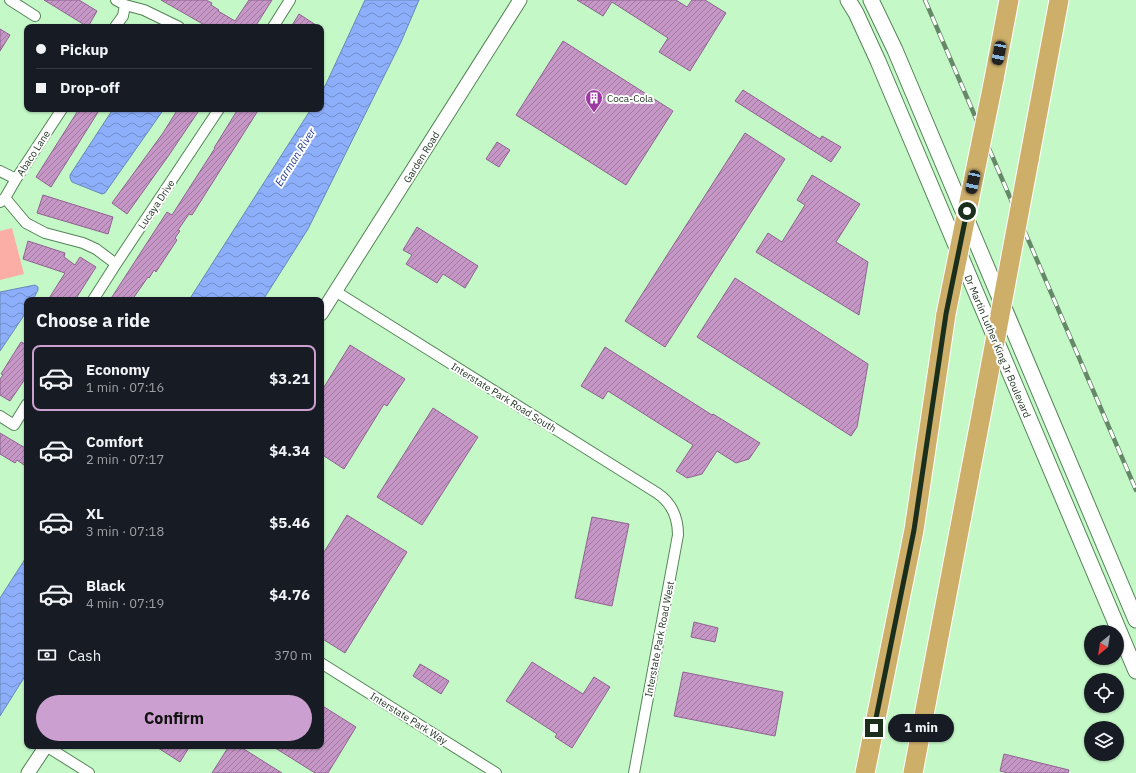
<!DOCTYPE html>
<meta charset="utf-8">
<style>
:root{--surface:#171b24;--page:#242831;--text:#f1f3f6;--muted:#9ea1a6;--line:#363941;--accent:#cba0d0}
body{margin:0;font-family:"IBM Plex Sans",sans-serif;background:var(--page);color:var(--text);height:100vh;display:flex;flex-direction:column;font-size:15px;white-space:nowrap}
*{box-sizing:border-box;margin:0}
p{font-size:13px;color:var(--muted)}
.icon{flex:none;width:22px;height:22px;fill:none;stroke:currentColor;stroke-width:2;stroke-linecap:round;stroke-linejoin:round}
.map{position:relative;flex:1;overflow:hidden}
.drawer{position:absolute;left:24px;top:297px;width:300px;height:452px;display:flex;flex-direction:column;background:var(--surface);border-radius:8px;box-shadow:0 1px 3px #0004}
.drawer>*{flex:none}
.hud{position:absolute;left:24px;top:24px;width:300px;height:88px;border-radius:8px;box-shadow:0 1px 3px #0004;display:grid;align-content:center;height:88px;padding:0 12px;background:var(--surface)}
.needle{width:26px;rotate:210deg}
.buttons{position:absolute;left:1084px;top:625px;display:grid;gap:8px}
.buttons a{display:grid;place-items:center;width:40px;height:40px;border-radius:50%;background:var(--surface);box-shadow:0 1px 3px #0004;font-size:20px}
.end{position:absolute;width:18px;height:18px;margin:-9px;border:5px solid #1a2e1c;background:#fff;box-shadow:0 0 0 2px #fff}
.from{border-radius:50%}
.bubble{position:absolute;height:28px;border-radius:14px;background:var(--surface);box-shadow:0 1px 3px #0004;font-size:13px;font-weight:700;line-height:28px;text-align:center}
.car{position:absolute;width:12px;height:24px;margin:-12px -6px;border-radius:5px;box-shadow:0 0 3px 1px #0007;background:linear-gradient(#222 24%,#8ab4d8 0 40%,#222 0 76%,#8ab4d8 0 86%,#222 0)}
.hud b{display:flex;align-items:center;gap:14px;height:38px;font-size:15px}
.hud b+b{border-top:1px solid var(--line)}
.hud i{width:10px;height:10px;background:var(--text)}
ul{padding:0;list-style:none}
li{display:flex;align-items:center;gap:12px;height:66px;margin:0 8px 6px;padding:0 4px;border:2px solid transparent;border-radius:8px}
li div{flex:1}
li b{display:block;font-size:15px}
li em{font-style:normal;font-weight:700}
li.selected{border-color:var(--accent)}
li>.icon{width:36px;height:36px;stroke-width:1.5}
h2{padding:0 12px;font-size:18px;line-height:48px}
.pay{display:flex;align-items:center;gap:10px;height:44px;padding:0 12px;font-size:15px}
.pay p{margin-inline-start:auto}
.action{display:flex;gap:8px;margin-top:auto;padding:8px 12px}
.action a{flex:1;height:46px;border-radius:24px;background:var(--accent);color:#111;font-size:16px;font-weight:700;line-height:46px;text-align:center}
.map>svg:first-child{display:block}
</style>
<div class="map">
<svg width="1136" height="773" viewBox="0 0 1136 773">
<defs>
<pattern id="water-waves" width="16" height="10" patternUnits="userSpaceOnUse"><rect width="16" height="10" fill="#8daefb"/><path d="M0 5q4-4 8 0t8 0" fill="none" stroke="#728eca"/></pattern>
<pattern id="building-hatch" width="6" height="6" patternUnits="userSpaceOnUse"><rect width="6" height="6" fill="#c596c6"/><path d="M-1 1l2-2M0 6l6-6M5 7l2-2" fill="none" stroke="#9f7ba0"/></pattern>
</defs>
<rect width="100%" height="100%" fill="#c4f8c7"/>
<path fill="#fbaea5" d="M 12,228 L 24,274 L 0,280 L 0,231 Z"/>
<path fill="url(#water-waves)" stroke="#6a88b8" d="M 365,0 L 419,0 L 401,42 L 308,229 L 263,300 L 189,300 L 311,109 L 321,109 L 321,93 L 326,84 Z
M 113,109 L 164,109 L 119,173 L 105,193 L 102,194 L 72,182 L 70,178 L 70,175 Z
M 35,285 L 38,287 L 38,290 L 33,300 L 27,300 L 27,311 L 0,351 L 0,292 Z
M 27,556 L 27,673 L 0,716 L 0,598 Z"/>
<path fill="url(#building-hatch)" stroke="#8f6290" d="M 44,0 L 79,0 L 97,11 L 88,27 Z
M 161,0 L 206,0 L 212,3 L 211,5 L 219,10 L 218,11 L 235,21 L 249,0 L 272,0 L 255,27 L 208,27 Z
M 577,0 L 676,0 L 687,7 L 692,0 L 705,0 L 726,13 L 690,71 L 659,52 L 668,38 L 612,2 L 603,16 Z
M 299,14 L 319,27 L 291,27 Z
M 0,29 L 10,35 L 0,51 Z
M 563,41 L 673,111 L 626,185 L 516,115 Z
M 743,90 L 820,139 L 822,136 L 841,147 L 831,162 L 735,101 Z
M 79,109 L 100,109 L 51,187 L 36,177 Z
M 178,109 L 200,109 L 169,155 L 127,214 L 112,203 L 163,133 Z
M 238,109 L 259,109 L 192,215 L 189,214 L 178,230 L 180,231 L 175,238 L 177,240 L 156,272 L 154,270 L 149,278 L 148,277 L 132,300 L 110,300 L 167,212 L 172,215 L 215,148 L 214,148 Z
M 745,133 L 785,159 L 665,347 L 625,321 Z
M 497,142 L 510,150 L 499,167 L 486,159 Z
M 812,175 L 860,204 L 836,242 L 868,262 L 859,315 L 756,252 L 768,233 L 782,242 L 805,205 L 797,200 Z
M 43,195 L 113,217 L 108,234 L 37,213 Z
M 417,227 L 478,266 L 465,288 L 443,274 L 437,283 L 406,264 L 412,255 L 403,250 Z
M 28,241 L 65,253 L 64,257 L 75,265 L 80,257 L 96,267 L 75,300 L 48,300 L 65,273 L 23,259 Z
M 735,278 L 868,364 L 857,427 L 851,436 L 697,337 Z
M 21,342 L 27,345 L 27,376 L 10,401 L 0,395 L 0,379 L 3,375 L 1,374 Z
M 350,345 L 405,379 L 387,406 L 384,404 L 344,469 L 321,454 L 321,392 Z
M 605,347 L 712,415 L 713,414 L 760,443 L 749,459 L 736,463 L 717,451 L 702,474 L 687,478 L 676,471 L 693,445 L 608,391 L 603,399 L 581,386 Z
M 433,408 L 478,437 L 422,525 L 377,497 Z
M 0,433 L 27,449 L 27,461 L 24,465 L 17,460 L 15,463 L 0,454 Z
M 347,515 L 407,552 L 345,653 L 321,638 L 321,557 Z
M 592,517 L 629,524 L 612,606 L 575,598 Z
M 694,622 L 718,628 L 715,642 L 691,637 Z
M 532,662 L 583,694 L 594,677 L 610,687 L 572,748 L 555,737 L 557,734 L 506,701 Z
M 420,664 L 449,681 L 441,694 L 413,676 Z
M 683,672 L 783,692 L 775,736 L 674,716 Z
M 321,705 L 356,727 L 328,773 L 315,773 L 272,746 L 321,746 Z
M 155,746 L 190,746 L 180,762 Z
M 229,746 L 239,746 L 282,773 L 212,773 Z
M 1004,754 L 1069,770 L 1068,773 L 1008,773 L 1000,771 Z"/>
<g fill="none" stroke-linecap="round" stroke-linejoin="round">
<g stroke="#548457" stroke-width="12">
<path id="minor" d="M 10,0 L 35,16
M 116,0 L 125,5 L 144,10 L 179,27
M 115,27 L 123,16 L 125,5
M 273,27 L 290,0
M 0,171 L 16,179
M 5,198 L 26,223 L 45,233 L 83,243 L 96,249 L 116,264
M 0,202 L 5,198 L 16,179 L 62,109
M 335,291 L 657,493 C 672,503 678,517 678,535 L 634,773
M 93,300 L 116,264 L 219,109
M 0,416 L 14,425 L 27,404
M 321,663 L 496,773
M 46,746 L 89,773"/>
</g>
<g stroke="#548457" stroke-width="15">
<path id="tertiary" d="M 321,314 L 520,0
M 28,773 L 46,746"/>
</g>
<g stroke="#548457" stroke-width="17">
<path id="secondary" d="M 848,0 L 856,13 L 878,61 L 1136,671
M 871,0 L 895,50 L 1136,620"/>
</g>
<g stroke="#fff" stroke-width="21">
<path id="motorway" d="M 994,79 L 1009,0
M 1029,160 L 1059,0
M 865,773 L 914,530 L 946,314
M 913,773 L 984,400"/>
</g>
<use href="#minor" stroke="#fff" stroke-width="10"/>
<use href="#tertiary" stroke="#fff" stroke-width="13"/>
<use href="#secondary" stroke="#fff" stroke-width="15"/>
<use href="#motorway" stroke="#cdaf6a" stroke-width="19"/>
<g stroke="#658868" stroke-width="4.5">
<path id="rail" d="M 925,0 L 1136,490"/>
</g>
<use href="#rail" stroke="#fff" stroke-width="3" stroke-dasharray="9" stroke-linecap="butt"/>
<g stroke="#fff" stroke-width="21" stroke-linecap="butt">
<path id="motorway-bridge" d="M 946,314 L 994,79
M 984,400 L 1029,160"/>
</g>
<use href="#motorway-bridge" stroke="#cdaf6a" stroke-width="19"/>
</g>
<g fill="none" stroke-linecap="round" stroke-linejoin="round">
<path stroke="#1a2e1c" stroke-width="5" d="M 874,728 L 914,530 L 946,314 L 967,211"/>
</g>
<defs>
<g id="building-pin" transform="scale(0.9)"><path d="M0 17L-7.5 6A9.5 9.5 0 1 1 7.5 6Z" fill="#9d3aa1" stroke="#fff"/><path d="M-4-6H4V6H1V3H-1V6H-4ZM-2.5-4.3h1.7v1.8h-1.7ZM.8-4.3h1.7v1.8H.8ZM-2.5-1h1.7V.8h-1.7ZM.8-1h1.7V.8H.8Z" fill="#fff"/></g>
</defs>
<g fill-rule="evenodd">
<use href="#building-pin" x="594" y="98"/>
</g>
<g text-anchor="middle" stroke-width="4" stroke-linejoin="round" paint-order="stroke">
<g font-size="10" fill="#1a2e1c" stroke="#fff" text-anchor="start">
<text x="607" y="102">Coca-Cola</text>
</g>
<g font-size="10" fill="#1a2e1c" stroke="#fff">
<text transform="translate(33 153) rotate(-57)" y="4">Abaco Lane</text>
<text transform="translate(421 157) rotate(-58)" y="4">Garden Road</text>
<text transform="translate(156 204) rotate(-56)" y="4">Lucaya Drive</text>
<text transform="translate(998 346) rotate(67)" y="4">Dr Martin Luther King Jr Boulevard</text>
<text transform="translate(504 397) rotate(32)" y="4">Interstate Park Road South</text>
<text transform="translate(659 639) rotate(-79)" y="4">Interstate Park Road West</text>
<text transform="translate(409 718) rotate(32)" y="4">Interstate Park Way</text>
</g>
<g font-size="11" font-style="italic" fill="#254199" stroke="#fff">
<text transform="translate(295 157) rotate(-58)" y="4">Earman River</text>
</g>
</g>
</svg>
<div class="buttons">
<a><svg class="needle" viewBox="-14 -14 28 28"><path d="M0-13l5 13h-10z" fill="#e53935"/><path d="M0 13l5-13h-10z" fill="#9ea1a6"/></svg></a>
<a><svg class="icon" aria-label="locate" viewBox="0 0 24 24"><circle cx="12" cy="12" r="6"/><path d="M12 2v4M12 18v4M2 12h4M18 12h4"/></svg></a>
<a><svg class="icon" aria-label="layers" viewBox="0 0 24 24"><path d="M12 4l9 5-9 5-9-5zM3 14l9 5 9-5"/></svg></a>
</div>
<i class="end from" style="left:967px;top:211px"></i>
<i class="end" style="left:874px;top:728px"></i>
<div class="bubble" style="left:888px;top:714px;width:66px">1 min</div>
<i class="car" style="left:999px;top:53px;rotate:191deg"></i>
<i class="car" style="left:973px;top:182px;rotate:192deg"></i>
<div class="hud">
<b><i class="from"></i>Pickup</b>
<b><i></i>Drop-off</b>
</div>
<section class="drawer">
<h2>Choose a ride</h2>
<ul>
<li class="selected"><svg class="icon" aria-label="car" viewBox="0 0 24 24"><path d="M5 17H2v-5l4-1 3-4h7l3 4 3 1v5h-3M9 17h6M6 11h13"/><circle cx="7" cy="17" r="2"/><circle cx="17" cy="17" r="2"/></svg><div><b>Economy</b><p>1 min · 07:16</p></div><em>$3.21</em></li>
<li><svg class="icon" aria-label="car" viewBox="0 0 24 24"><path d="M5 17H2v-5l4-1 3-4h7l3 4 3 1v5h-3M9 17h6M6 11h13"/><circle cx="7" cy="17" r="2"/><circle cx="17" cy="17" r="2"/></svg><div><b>Comfort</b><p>2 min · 07:17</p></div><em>$4.34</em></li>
<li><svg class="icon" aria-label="car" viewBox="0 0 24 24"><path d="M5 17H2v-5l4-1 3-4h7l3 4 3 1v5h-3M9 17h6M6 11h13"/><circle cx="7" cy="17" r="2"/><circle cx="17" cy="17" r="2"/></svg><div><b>XL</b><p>3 min · 07:18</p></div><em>$5.46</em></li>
<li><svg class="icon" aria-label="car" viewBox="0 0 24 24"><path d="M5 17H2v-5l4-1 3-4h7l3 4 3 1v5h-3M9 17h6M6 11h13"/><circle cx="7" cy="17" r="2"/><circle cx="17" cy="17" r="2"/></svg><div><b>Black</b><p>4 min · 07:19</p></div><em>$4.76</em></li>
</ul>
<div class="pay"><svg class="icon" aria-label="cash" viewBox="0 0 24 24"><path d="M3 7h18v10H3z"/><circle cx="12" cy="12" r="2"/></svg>Cash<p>370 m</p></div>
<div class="action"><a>Confirm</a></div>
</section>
</div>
